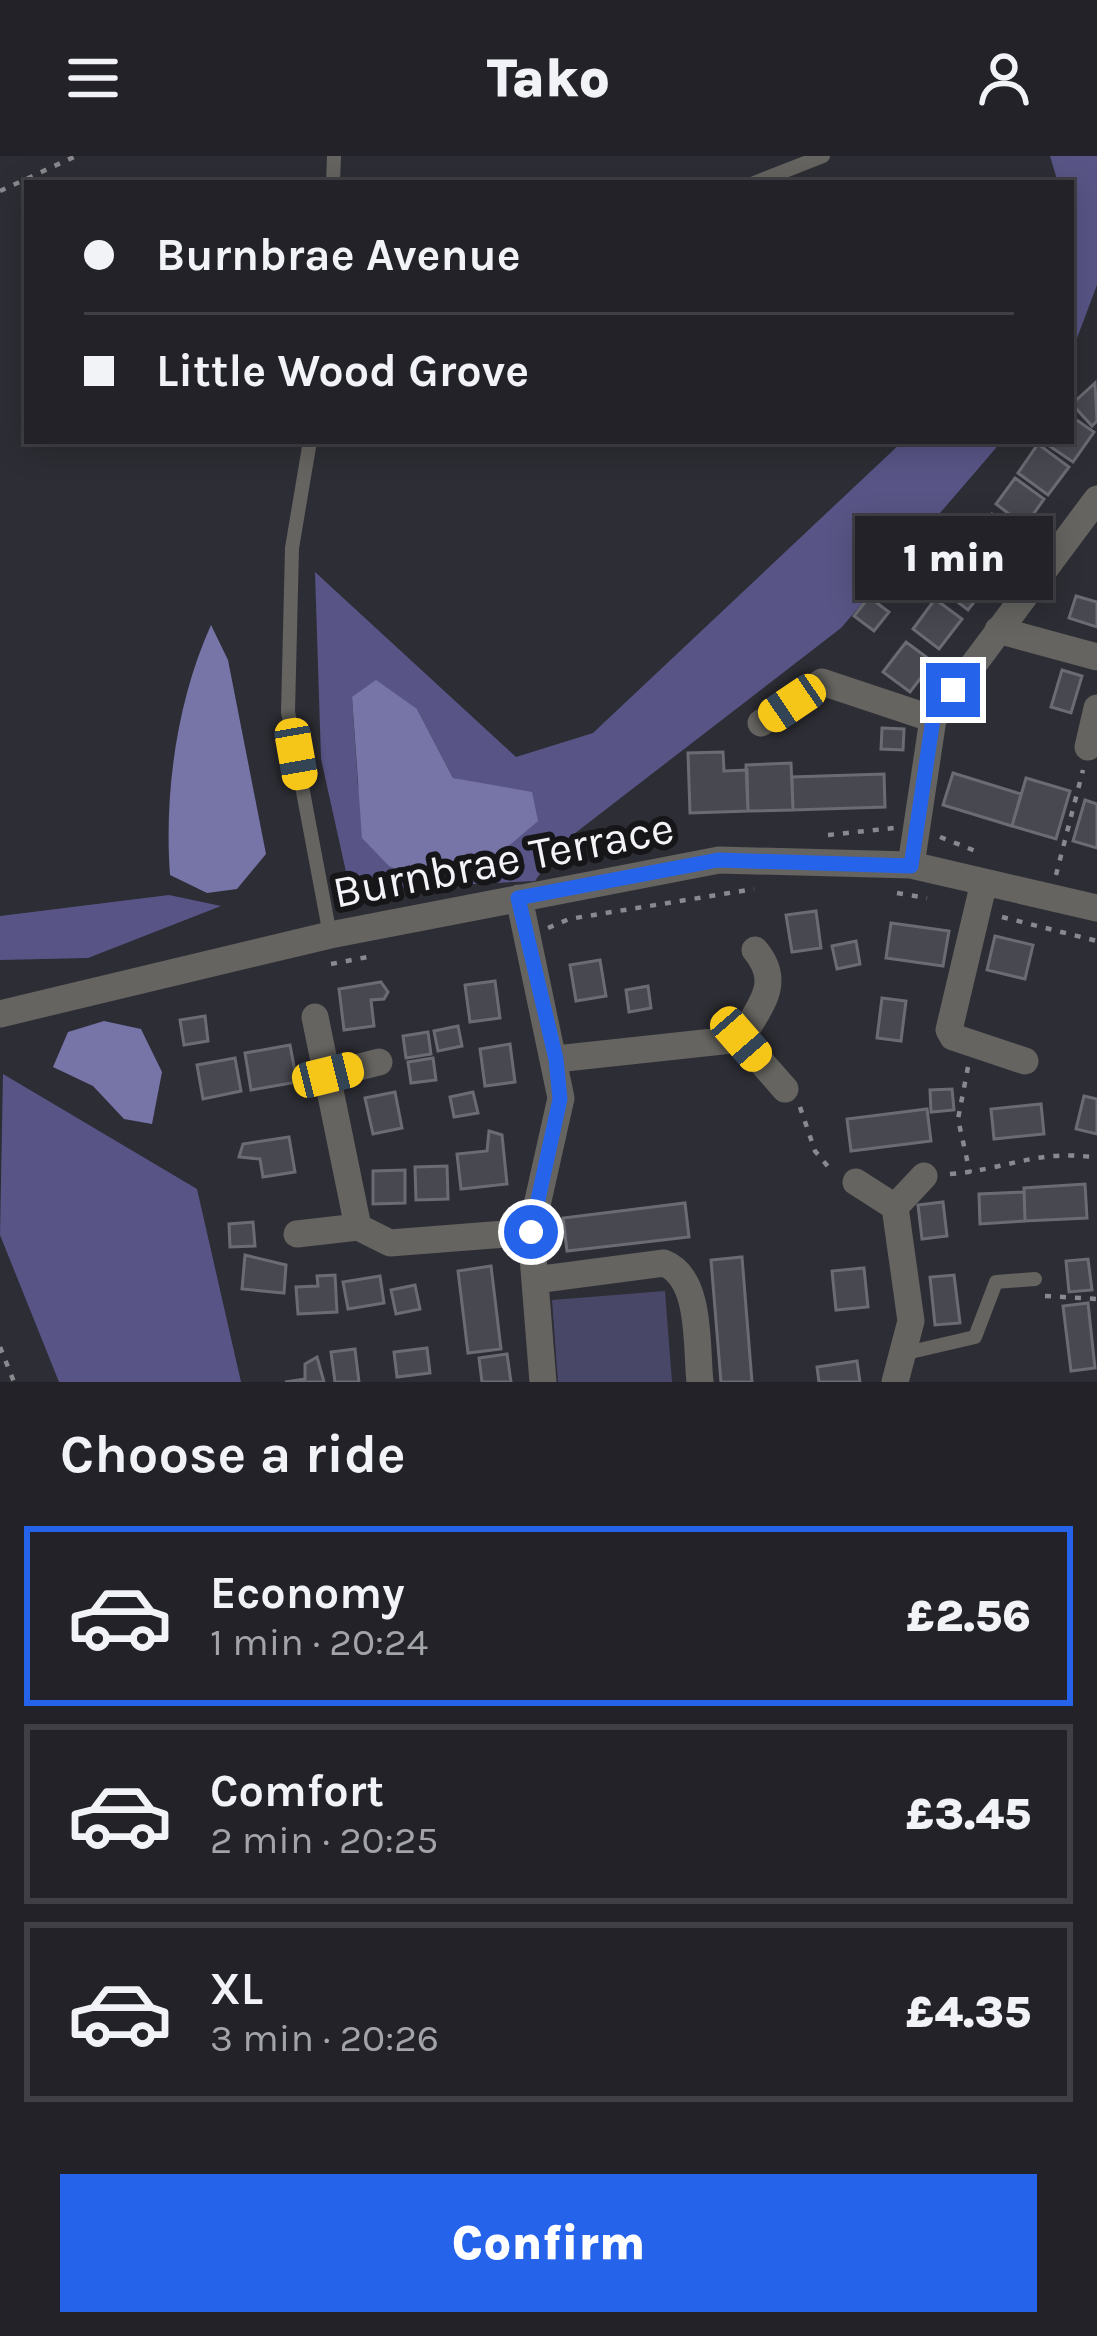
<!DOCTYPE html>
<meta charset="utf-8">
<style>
:root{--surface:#222228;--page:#2a2a30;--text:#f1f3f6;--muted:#a2a4a8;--line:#3f3f45;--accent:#2563eb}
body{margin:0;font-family:Karla,sans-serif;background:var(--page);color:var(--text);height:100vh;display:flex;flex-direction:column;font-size:45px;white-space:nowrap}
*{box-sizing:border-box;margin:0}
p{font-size:39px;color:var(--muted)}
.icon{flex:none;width:66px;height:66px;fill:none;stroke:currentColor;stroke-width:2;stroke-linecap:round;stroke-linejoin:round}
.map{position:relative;height:1226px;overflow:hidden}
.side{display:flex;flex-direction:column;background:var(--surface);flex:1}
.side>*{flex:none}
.guide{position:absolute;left:24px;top:24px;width:1050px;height:264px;border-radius:0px;box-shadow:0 6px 30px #0003,0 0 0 3px var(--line);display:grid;align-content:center;height:264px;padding:0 60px;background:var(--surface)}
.end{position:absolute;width:54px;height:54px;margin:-27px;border:15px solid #2563eb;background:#fff;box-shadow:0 0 0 6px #fff}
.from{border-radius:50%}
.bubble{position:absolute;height:84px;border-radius:0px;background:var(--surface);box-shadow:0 6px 30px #0003,0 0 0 3px var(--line);font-size:39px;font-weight:800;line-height:84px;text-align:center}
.car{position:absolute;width:36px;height:72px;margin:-36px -18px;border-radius:15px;box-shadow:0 0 9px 3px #0007;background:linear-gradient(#f5c518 24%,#345 0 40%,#f5c518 0 76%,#345 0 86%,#f5c518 0)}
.guide b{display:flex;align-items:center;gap:42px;height:114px;font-size:45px}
.guide b+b{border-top:3px solid var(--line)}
.guide i{width:30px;height:30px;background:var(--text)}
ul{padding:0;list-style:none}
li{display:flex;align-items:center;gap:36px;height:180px;margin:0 24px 18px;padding:0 36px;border:6px solid var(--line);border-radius:0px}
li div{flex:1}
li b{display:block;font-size:45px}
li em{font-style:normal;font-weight:800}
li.active{border-color:var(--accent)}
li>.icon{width:108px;height:108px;stroke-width:1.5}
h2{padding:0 60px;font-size:54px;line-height:144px}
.primary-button{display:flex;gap:24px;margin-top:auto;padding:24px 60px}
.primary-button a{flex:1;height:138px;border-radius:0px;background:var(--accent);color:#fff;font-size:48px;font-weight:800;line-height:138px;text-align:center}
header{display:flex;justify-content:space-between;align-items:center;height:156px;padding:0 60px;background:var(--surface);font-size:54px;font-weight:800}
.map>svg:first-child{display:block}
</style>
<header><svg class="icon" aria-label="menu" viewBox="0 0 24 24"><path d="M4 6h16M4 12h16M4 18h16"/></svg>Tako<svg class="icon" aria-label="person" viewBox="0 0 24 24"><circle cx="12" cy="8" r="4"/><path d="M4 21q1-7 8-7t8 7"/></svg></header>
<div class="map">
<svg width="1097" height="1226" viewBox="0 0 1097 1226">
<rect width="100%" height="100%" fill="#2d2d35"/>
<path fill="#494768" d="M 665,1135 L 672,1226 L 558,1226 L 552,1144 Z"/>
<path fill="#585586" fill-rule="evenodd" d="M 1050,0 L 1097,0 L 1097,129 L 1071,198 L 1071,27 L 1058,27 Z
M 903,285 L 1002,285 L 841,472 L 561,688 L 535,725 L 350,734 L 321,603 L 315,416 L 516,601 L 593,577 ZM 352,541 L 417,553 L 453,622 L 490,631 L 499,698 L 411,720 L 358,630 Z
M 169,739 L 221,750 L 88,802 L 0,804 L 0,760 Z
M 3,918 L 197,1033 L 241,1226 L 59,1226 L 0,1079 Z"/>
<path fill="#7774a8" d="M 211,469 L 228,504 L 266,698 L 237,733 L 207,737 L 170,719 C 164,637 177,544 211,469 Z
M 376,524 L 417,553 L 453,622 L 532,636 L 538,665 L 499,698 L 412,720 L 389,710 L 362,682 L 352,541 Z
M 104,865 L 141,873 L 162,916 L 152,968 L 124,963 L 93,930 L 53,911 L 68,876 Z"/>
<path fill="#484851" stroke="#6b6b74" stroke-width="3" d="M 1095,227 L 1097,265 L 1092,270 L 1072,248 Z
M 1071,260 L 1094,276 L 1073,306 L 1042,285 L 1071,285 Z
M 1038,288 L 1069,311 L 1048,339 L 1018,317 Z
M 1015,322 L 1044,343 L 1025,370 L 996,348 Z
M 992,358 L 1017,375 L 994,407 L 969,390 Z
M 901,401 L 921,416 L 907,434 L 887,420 Z
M 964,404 L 991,424 L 968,454 L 942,434 Z
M 1076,440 L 1097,446 L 1097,471 L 1069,462 Z
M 869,441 L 889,456 L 874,475 L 854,460 Z
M 935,443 L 962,463 L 939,493 L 913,473 Z
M 906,486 L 933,506 L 910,536 L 883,516 Z
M 1062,514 L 1082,520 L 1071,557 L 1051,551 Z
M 882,572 L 904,573 L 903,594 L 881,593 Z
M 723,596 L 724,615 L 747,614 L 748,655 L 690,657 L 688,597 Z
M 791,607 L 793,654 L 748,655 L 746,609 Z
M 953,617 L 1021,638 L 1012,670 L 943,649 Z
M 884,618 L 885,651 L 793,654 L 792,621 Z
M 1026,622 L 1070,635 L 1056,683 L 1012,670 Z
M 1085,644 L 1097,648 L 1097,692 L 1073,685 Z
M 816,755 L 821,792 L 792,796 L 786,759 Z
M 891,767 L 949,775 L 943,810 L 886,802 Z
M 995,780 L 1033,789 L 1025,823 L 987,814 Z
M 856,785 L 860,808 L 837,813 L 832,790 Z
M 600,804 L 606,840 L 576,845 L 570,809 Z
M 495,825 L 500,862 L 470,866 L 465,829 Z
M 381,826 L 388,836 L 384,843 L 371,844 L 374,870 L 344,874 L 339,833 Z
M 648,830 L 651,852 L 629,856 L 626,834 Z
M 882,842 L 906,845 L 901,885 L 877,882 Z
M 205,860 L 208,885 L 184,889 L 180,864 Z
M 458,870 L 462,890 L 438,895 L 434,875 Z
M 428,876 L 431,898 L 406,902 L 403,880 Z
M 510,888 L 515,926 L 485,930 L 480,893 Z
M 290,889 L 297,926 L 251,934 L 245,897 Z
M 235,902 L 241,935 L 203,943 L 197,909 Z
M 433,902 L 436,924 L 411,927 L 408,906 Z
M 952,933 L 954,954 L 931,956 L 930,934 Z
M 395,936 L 402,972 L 373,978 L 365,942 Z
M 473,936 L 478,957 L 454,961 L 450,941 Z
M 1084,940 L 1097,943 L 1097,978 L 1076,973 Z
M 1041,948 L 1044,978 L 994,983 L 991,953 Z
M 927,953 L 931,985 L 851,995 L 847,963 Z
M 489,975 L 502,979 L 507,1028 L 461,1033 L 457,998 L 487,995 Z
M 289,981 L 295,1016 L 263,1021 L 260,1003 L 239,1001 L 243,988 Z
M 447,1010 L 448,1043 L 416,1044 L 415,1011 Z
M 405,1014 L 405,1047 L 373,1048 L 373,1015 Z
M 1085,1028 L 1087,1062 L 1025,1065 L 1024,1032 Z
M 1024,1036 L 1025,1065 L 980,1068 L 979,1038 Z
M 943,1046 L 947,1080 L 922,1083 L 918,1049 Z
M 685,1047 L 689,1081 L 567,1095 L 563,1062 Z
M 253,1066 L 255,1090 L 230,1091 L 229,1068 Z
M 245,1099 L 286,1109 L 284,1137 L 242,1133 Z
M 742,1101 L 752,1226 L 721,1226 L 711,1104 Z
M 1088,1103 L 1092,1134 L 1069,1136 L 1066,1105 Z
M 491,1110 L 501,1193 L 468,1197 L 458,1115 Z
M 864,1112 L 868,1151 L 836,1154 L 832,1115 Z
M 335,1119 L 337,1156 L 298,1158 L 296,1131 L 318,1130 L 317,1120 Z
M 954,1119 L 960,1167 L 935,1169 L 930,1121 Z
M 380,1120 L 384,1147 L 348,1153 L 343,1126 Z
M 415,1129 L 420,1153 L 396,1158 L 391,1134 Z
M 1088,1147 L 1095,1212 L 1071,1215 L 1063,1150 Z
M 427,1192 L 430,1217 L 397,1221 L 394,1196 Z
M 355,1193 L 359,1226 L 335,1226 L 331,1196 Z
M 507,1198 L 511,1226 L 482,1226 L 479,1202 Z
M 317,1201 L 324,1226 L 285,1226 L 305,1223 L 305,1208 Z
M 857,1205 L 860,1226 L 819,1226 L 817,1211 Z"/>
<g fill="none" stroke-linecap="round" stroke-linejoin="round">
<path stroke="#898990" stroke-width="4.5" stroke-dasharray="6 9" stroke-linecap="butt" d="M 0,35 L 76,0
M 828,679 L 894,672
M 940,681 L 978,696
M 1056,719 L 1083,614
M 897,737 L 927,742
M 1002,761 L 1097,785
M 548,772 L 569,763 L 754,733
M 331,808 L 373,800
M 968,911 L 958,963 L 970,1017
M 800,951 L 815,995 L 831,1014
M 950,1018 C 1005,1014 1040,992 1097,1002
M 1045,1140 L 1097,1143
M 0,1191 L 14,1226"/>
<path stroke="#656460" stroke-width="14" d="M 333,27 L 334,0
M 754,27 L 823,0
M 310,285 L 292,392 L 288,556 L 330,779
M 902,1198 L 975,1181 L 996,1126 L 1035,1123"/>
<path stroke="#656460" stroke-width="27" d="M 998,474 L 1097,501
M 761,567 L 822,526 L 933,563
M 1088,591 L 1097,552
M 911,709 L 933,563 L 1097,343
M 984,726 L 949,874 L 953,881 L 1025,905
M 519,742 L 561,942 L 531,1076 L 543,1226
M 0,858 L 330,779 L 719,704 L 911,709 L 1097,752
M 315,861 L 358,1071 L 390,1087 L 531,1076
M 741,883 L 785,933
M 556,903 L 741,883 C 760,849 783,827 755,794
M 328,919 L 379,906
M 856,1026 L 895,1051 L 911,1165 L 895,1226
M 895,1051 L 924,1020
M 297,1078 L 358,1071
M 535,1124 L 664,1107 C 702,1122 696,1190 700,1226"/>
</g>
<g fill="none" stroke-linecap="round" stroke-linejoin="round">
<path stroke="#2563eb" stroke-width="15" d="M 531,1076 L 560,943 L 556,903 L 518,742 L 718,704 L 911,710 L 933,563 L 953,534"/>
</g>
<g text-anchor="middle" stroke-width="12" stroke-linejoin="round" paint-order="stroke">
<g font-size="45" fill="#f3f3f8" stroke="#161619">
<text transform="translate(503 703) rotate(-11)" y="16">Burnbrae Terrace</text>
</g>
</g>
</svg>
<i class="end from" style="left:531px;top:1076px"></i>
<i class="end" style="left:953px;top:534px"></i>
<div class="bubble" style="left:855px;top:360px;width:198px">1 min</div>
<i class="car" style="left:792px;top:547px;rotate:236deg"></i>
<i class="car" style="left:296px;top:598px;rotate:170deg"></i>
<i class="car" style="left:741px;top:883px;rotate:139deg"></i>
<i class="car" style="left:328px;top:919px;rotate:76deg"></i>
<div class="guide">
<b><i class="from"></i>Burnbrae Avenue</b>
<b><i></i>Little Wood Grove</b>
</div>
</div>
<section class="side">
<h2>Choose a ride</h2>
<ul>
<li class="active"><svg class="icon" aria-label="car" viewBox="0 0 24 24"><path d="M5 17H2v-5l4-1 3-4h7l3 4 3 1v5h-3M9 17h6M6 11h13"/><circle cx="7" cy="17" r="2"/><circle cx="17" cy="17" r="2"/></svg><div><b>Economy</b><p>1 min · 20:24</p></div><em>£2.56</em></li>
<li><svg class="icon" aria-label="car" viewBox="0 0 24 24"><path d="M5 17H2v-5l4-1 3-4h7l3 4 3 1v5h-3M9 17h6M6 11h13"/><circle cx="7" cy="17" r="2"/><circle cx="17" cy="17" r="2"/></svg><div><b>Comfort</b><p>2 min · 20:25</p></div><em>£3.45</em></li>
<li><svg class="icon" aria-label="car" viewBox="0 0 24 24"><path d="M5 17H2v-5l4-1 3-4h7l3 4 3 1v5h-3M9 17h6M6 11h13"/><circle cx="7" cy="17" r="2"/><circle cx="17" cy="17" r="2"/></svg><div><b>XL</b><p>3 min · 20:26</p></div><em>£4.35</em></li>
</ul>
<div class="primary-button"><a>Confirm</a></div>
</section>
